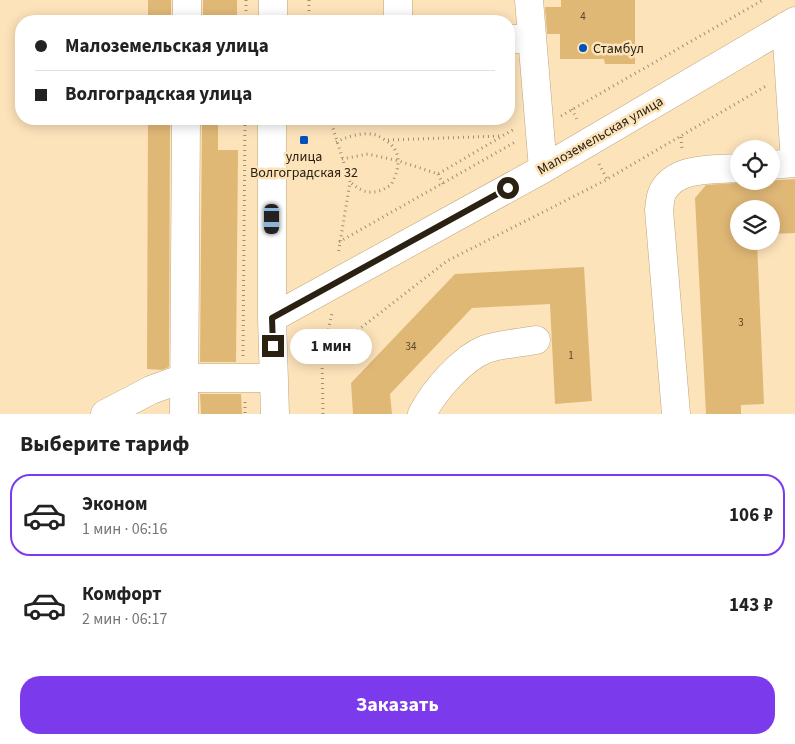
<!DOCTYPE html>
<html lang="ru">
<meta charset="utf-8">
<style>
:root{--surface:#fff;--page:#f2f2f2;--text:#222;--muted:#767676;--line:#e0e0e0;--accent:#7c3aed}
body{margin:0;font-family:"Source Sans 3",sans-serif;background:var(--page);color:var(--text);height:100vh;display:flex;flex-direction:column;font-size:19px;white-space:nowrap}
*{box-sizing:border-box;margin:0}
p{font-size:16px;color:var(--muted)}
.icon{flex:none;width:28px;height:28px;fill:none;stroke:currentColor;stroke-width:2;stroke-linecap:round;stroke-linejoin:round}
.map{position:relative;height:414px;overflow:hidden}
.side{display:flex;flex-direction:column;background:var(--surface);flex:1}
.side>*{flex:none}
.hud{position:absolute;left:15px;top:15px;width:500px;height:110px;border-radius:20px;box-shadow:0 2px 12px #0003;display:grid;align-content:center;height:110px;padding:0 20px;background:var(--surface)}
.buttons{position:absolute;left:730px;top:140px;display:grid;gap:10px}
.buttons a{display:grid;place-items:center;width:50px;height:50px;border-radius:50%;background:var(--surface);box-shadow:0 2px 12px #0003;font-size:25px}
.end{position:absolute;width:22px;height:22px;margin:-11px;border:6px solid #2a2112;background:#fff;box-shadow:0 0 0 2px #fff}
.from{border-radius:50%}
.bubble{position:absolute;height:35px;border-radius:18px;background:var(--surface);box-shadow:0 2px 12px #0003;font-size:16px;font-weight:700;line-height:35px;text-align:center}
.car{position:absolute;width:15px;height:30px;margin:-15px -8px;border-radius:6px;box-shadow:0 0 4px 1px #0007;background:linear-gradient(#222 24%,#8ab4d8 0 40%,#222 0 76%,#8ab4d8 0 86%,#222 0)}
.hud b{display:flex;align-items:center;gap:18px;height:48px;font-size:19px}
.hud b+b{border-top:1px solid var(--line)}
.hud i{width:12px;height:12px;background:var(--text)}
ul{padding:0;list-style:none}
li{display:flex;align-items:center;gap:15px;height:82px;margin:0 10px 8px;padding:0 10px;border:2px solid transparent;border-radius:20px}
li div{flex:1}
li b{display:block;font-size:19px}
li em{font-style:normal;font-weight:700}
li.current{border-color:var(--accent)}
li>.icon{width:45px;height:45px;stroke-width:1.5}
h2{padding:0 20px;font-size:22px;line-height:60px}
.action{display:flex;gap:10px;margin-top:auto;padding:10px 20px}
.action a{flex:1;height:58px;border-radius:20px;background:var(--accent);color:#fff;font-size:20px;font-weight:700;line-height:58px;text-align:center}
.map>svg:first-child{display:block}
</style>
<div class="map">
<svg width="795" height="414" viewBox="0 0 795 414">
<rect width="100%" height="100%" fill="#fce3ba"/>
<path fill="#e0b876" d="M 148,0 L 171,0 L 171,21 L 148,21 Z
M 203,0 L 237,0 L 237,21 L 203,21 Z
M 561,0 L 635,0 L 635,64 L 605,64 L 604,59 L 560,59 L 560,34 L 547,34 L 545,7 L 561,7 Z
M 148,119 L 170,119 L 169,367 L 162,370 L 147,369 Z
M 202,119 L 218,119 L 218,150 L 238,150 L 236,362 L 200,362 Z
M 795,179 L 795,233 L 771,234 L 771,209 L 739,209 L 739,241 L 757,241 L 764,404 L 741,405 L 741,414 L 706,414 L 695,198 L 706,185 Z
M 584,267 L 592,401 L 555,404 L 550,304 L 472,308 L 390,394 L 392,414 L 353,414 L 351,383 L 455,274 Z
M 200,394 L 241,394 L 242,414 L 201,414 Z"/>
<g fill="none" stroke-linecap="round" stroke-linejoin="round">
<g stroke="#bea67f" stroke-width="29">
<path id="minor" d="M 398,0 L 398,21
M 529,0 L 543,169
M 187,21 L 187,0
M 273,21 L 273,0
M 786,26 L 795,163
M 509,39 L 532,39
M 272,119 L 272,318 L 275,414
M 771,165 L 794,163
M 272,318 L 543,169 L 795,21
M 105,414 L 151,390 L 184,378 L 274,378
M 184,414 L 186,119
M 422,414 C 434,391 461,359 486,349 C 501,344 520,343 536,340
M 676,414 L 659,210 C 660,204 660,196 663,191 C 677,166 714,170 739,168"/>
</g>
<path stroke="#a08e70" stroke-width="3" stroke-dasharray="1 4" stroke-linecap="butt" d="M 309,0 L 309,21
M 246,21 L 246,0
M 572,109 L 578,122
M 561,116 L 763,0
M 330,119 L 350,182 L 338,255
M 681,137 L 682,151
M 388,140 L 501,136
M 336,142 C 347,137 358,133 371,134 C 376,134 380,137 385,140 C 403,151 400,168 391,185 C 375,195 365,195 350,182
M 342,159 L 368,154 L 399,161 L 438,174 L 516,128
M 599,164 L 607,179
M 438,174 L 443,184
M 339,242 L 517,141
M 243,356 L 245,119
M 296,358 L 323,355
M 322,358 L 447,261 L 604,181 L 766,86
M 245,402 L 245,414
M 323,414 L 322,358 L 332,313"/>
<use href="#minor" stroke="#fff" stroke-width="28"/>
</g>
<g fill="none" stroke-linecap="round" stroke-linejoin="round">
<path stroke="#2a2112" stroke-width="6" d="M 273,346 L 272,318 L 508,188"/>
</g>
<g fill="#0052bb" stroke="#fce3ba" stroke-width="2">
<circle cx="583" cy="48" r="5"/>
<rect x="299" y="135" width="10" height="10" rx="2.5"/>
</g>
<g text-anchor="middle" stroke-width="5" stroke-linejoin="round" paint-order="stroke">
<g font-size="11" fill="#58472b">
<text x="583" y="20">4</text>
<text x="741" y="326">3</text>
<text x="411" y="350">34</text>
<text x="571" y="359">1</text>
</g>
<g font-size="14" fill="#2a2112" stroke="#fce3ba" text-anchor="start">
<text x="593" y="53">Стамбул</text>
<text x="304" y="161" text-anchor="middle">улица<tspan x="304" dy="16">Волгоградская 32</tspan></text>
</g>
<g font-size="14" fill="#2a2112" stroke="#fce3ba">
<text transform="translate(600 135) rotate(-30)" y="5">Малоземельская улица</text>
</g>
</g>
</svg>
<div class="buttons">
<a><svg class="icon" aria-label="locate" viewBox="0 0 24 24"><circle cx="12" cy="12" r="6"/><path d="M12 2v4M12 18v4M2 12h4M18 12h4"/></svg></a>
<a><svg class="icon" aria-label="layers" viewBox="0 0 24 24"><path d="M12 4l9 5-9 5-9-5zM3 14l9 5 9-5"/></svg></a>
</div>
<i class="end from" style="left:508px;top:188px"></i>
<i class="end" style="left:273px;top:346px"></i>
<div class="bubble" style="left:290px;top:329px;width:82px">1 мин</div>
<i class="car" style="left:272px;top:219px;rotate:180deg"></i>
<div class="hud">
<b><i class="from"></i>Малоземельская улица</b>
<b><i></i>Волгоградская улица</b>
</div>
</div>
<section class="side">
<h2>Выберите тариф</h2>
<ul>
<li class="current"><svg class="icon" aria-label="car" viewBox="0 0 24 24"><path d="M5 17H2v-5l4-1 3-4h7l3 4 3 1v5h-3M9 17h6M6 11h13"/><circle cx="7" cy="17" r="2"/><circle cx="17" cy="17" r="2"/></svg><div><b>Эконом</b><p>1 мин · 06:16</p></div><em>106 ₽</em></li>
<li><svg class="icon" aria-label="car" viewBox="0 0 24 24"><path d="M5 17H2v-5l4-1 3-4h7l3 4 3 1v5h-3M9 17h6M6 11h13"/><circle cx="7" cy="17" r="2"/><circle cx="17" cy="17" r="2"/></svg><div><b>Комфорт</b><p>2 мин · 06:17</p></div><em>143 ₽</em></li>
</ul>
<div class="action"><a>Заказать</a></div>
</section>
